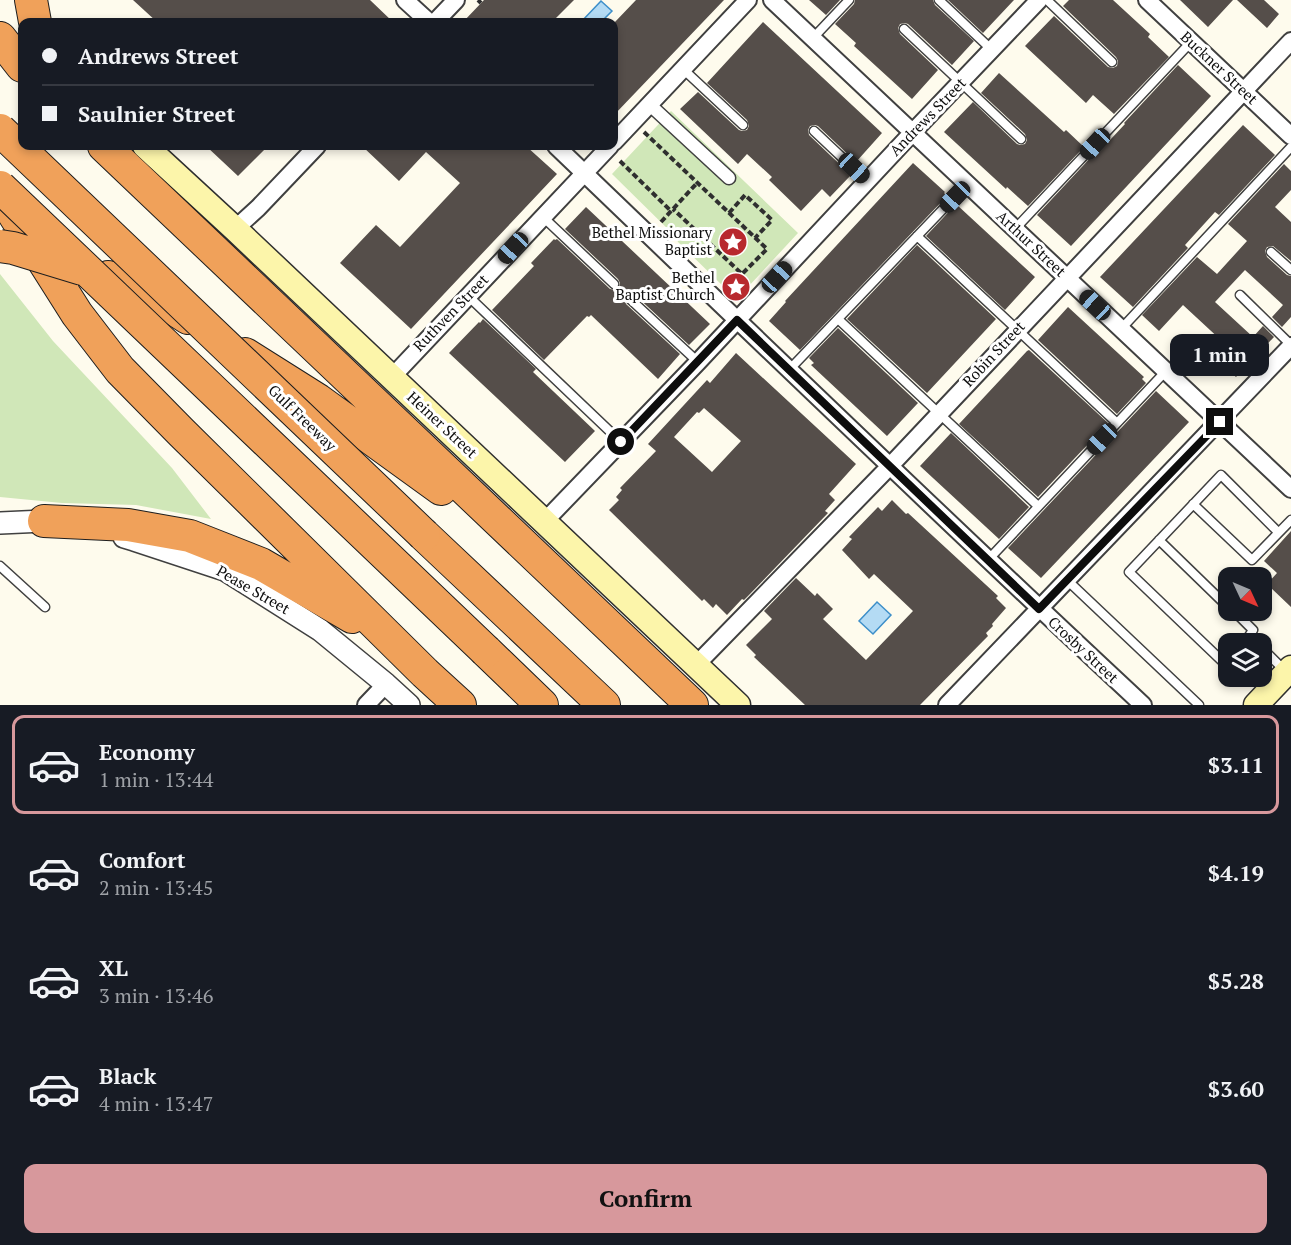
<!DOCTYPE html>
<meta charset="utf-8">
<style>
:root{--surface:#171b24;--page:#242831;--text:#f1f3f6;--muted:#9ea1a6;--line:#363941;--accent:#d7989c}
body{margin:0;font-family:"PT Serif",serif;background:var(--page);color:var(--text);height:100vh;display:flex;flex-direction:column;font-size:22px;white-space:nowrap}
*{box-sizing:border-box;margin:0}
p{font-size:20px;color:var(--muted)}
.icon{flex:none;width:33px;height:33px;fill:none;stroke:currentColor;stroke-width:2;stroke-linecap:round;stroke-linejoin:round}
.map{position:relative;height:705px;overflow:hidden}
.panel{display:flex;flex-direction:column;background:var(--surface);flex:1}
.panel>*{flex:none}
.banner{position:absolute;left:18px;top:18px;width:600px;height:132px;border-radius:12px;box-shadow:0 3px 9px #0003;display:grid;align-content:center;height:132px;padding:0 24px;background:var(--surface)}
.needle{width:39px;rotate:134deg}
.tools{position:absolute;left:1218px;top:567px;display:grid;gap:12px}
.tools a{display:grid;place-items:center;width:54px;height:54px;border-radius:12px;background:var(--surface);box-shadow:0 3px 9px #0003;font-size:30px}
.end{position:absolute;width:27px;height:27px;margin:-14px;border:8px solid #0d0d0d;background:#fff;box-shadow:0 0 0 3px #fff}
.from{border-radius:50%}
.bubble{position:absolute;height:42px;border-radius:12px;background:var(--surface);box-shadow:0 3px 9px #0003;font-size:20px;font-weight:600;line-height:42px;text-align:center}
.car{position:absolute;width:18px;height:36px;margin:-18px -9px;border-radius:8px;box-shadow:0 0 4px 2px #0007;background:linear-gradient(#222 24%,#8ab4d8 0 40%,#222 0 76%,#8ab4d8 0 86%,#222 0)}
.banner b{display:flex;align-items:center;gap:21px;height:57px;font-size:22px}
.banner b+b{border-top:2px solid var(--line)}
.banner i{width:15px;height:15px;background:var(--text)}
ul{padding:10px 0 0;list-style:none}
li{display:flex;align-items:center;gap:18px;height:99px;margin:0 12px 9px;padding:0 12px;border:3px solid transparent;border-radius:12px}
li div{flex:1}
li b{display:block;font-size:22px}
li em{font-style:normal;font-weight:600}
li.selected{border-color:var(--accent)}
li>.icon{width:54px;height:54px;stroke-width:1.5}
.cta{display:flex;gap:12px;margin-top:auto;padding:12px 24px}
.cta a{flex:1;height:69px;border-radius:12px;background:var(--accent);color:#111;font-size:24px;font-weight:600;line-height:69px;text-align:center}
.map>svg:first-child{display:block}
</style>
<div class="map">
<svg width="1291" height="705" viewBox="0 0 1291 705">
<rect width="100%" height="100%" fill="#fefbed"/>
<path fill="#d0e7b8" d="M 671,111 L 798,233 L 747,288 L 725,288 L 678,242 L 676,237 L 612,174 Z
M 0,274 L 53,341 L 172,468 L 211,519 L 136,505 L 62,503 L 0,497 Z"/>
<path fill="#b4dbf4" stroke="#3d8fc9" stroke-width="1.5" d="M 601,1 L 612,11 L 601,22 L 581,22 Z
M 877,602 L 891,615 L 873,634 L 859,621 Z"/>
<path fill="#554e4a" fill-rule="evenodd" d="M 133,0 L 370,0 L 393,22 L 157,22 Z
M 484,0 L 574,0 L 552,22 L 463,22 Z
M 636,0 L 724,0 L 614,115 L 614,23 Z
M 809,0 L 840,0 L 826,15 Z
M 855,0 L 933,0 L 935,5 L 974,41 L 952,65 L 908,24 L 905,23 L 900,24 L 898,28 L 900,34 L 938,70 L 912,99 L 854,46 L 856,43 L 835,24 L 854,4 Z
M 948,0 L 1014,0 L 983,33 Z
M 1069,0 L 1113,0 L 1150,34 L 1148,37 L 1169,57 L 1114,114 L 1093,95 L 1086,103 L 1025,46 L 1054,16 L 1108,67 L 1113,68 L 1117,66 L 1118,61 L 1116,57 L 1063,6 Z
M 1180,0 L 1233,0 L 1208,27 Z
M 1237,0 L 1264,0 L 1279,14 L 1267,28 Z
M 763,22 L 882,133 L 856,162 L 818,126 L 815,125 L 810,126 L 808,130 L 809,135 L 851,175 L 830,197 L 822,189 L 801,211 L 769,180 L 772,177 L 747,154 L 738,164 L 680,109 L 698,92 L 739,130 L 742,131 L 747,130 L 749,126 L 747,120 L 707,83 Z
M 1178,65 L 1211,96 L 1071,246 L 1037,215 L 1093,155 L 1095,156 L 1125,124 L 1124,123 Z
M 999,73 L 1064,132 L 1066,130 L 1084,147 L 1028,206 L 1007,187 L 1006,189 L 944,132 L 973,102 L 1017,144 L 1020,145 L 1025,144 L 1027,140 L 1025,134 L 981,93 Z
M 1243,125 L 1275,155 L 1219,215 L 1215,212 L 1185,245 L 1188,248 L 1133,307 L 1100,277 Z
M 206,146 L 268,146 L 238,176 Z
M 362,146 L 526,146 L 557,174 L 411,329 L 340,263 L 376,225 L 400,247 L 460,183 L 426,152 L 399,181 Z
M 913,163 L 945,192 L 944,193 L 947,196 L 800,350 L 769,321 L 786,302 L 785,301 Z
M 1284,164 L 1291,171 L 1291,190 L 1275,207 L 1291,222 L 1291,261 L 1273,246 L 1267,247 L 1265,251 L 1267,257 L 1287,275 L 1291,276 L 1291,317 L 1282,327 L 1272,317 L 1283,305 L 1245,270 L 1215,302 L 1253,337 L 1263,326 L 1274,337 L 1236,377 L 1226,368 L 1237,355 L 1183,305 L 1159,331 L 1142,315 L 1197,257 L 1217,274 L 1247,241 L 1228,224 Z
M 956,204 L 1035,277 L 1005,310 L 926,236 Z
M 586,207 L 710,324 L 689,345 L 634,294 L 631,293 L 626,294 L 624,298 L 626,304 L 680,354 L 658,379 L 591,315 L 589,317 L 587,316 L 544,360 L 492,310 L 534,266 L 531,263 L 554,239 L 555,240 L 557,239 L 610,289 L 615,290 L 619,288 L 620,283 L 618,279 L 565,229 Z
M 917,245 L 996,319 L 927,393 L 847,319 Z
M 1068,307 L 1144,377 L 1142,379 L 1146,383 L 1117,414 L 1038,340 Z
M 483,319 L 536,369 L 533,372 L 595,431 L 565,462 L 449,353 L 479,322 L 480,323 Z
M 838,328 L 918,403 L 887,436 L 811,365 L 814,363 L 809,358 Z
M 1029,350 L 1108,423 L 1038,497 L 959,424 L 1027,351 Z
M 736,353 L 856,464 L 829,494 L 835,500 L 825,511 L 828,513 L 748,596 L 744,600 L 742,599 L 727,615 L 716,604 L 713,608 L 704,599 L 702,601 L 609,510 L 619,500 L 616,497 L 622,490 L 620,488 L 656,451 L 648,444 L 707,380 L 710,383 ZM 704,408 L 741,441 L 712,472 L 674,437 L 697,412 L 699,413 Z
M 1156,391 L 1189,422 L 1041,578 L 1008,548 Z
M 951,433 L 1029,507 L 999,539 L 920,466 Z
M 892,500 L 906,514 L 908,513 L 998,596 L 996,598 L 1006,608 L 992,624 L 993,626 L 986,633 L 988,636 L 920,705 L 805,705 L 754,657 L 756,655 L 746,645 L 772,619 L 764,611 L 796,578 L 815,596 L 817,593 L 833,609 L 823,619 L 866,660 L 913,611 L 874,574 L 869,579 L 842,550 L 852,539 L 849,537 L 878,507 L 882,511 Z
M 1291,531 L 1291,607 L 1267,584 L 1277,573 L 1264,561 Z"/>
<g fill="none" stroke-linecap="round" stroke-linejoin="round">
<g stroke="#404040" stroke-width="11">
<path id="service" d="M 939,0 L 992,50
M 1047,0 L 1112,62
M 904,29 L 1021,139
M 813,38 L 849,0
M 683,69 L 743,125
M 814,131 L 867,181
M 543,217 L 614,284
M 1015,229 L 1191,42
M 917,236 L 1117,423
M 1271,252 L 1291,270
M 1240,295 L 1291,345
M 468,296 L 621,442
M 630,299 L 698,362
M 838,319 L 1038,506
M 1121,329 L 1291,147
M 789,370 L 967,184
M 1193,504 L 1252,560 L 1291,520
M 1159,540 L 1228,607
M 988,560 L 1166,371
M 0,566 L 45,607
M 1067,580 L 1199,705
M 1233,610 L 1253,630 L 1249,636 L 1257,644
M 1262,648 L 1285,671
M 1228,656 L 1223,662 L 1129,572 L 1221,475 L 1278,532"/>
</g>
<g stroke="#404040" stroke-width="15">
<path id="pedestrian" d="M 649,104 L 729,178"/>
</g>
<g stroke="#404040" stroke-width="20">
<path id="minor" d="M 405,0 L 429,22
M 772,0 L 1291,489
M 1147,0 L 1291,136
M 435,22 L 456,0
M 614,142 L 748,0
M 556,146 C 751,333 945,521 1143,705
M 235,229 L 258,208 L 317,146
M 392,377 L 610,146
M 544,522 L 698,362 L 913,132 L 1039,0
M 696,665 L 890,466 L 1291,41
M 366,705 L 386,684
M 947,705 L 1291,346"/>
</g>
<g stroke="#404040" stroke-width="24">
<path id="tertiary" d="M 0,523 L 44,521 L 55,523
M 124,537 L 134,540 L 225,570 L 320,630 L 386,684 L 409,705"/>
</g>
<g stroke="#2f2f2f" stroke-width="27">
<path id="secondary" d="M 145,146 L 235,229 L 738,705
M 1256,705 L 1291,668"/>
</g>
<g stroke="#1e1e1e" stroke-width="34">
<path id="motorway" d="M 31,0 L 35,22
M 0,38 L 22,66
M 104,146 L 692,705
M 3,197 L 77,314 L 120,370 L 181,432 L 425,673 L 460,705
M 108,277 L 157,298 L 188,318
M 245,354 L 318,400 L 441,489
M 44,521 L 128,525 L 190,536 L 261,564 L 352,617
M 424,535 L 604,705
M 486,651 L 542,705"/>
</g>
<path stroke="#2f2f2f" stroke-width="4" stroke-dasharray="6 3" stroke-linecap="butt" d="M 478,0 L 481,3
M 644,132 L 767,249 L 742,274 L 673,209
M 620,161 L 671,211
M 729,213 L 745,195 L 772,220 L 755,238
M 661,222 L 697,183"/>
<use href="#service" stroke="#fff" stroke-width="8"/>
<use href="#pedestrian" stroke="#fff" stroke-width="12"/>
<use href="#minor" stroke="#fff" stroke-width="16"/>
<use href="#tertiary" stroke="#fff" stroke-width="21"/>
<use href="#secondary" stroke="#fcf5aa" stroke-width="24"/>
<use href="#motorway" stroke="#f0a15a" stroke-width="32"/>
<g stroke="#1e1e1e" stroke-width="34" stroke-linecap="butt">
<path id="motorway-bridge" d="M 0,130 L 424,535
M 0,187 L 486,651
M 0,246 L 13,248 L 82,269"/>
</g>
<use href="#motorway-bridge" stroke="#f0a15a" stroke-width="32"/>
</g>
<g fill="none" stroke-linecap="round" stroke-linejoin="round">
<path stroke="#0d0d0d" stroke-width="8" d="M 621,442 L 737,320 L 1039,609 L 1220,422"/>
</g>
<defs>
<g id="sight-disc" transform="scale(1.5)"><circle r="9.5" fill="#b8292e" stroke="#fff"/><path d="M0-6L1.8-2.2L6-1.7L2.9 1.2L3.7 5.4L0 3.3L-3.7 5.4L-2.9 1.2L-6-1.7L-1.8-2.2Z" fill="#fff"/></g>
</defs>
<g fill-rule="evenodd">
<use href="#sight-disc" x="733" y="242"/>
<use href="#sight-disc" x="736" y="287"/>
</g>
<g text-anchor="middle" stroke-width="6" stroke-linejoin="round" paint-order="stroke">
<g font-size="15" fill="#0d0d0d" stroke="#fff">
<text transform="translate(1219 68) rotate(43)" y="5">Buckner Street</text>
<text transform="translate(928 117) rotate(-46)" y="5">Andrews Street</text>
<text transform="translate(1031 244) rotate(43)" y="5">Arthur Street</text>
<text transform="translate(451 313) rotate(-46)" y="5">Ruthven Street</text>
<text transform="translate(994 354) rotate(-47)" y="5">Robin Street</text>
<text transform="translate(302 418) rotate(44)" y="5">Gulf Freeway</text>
<text transform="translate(442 425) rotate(43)" y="5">Heiner Street</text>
<text transform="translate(253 590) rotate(30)" y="5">Pease Street</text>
<text transform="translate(1083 650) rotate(43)" y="5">Crosby Street</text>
</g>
<g font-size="15" fill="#0d0d0d" stroke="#fff" text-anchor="end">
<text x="712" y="238">Bethel Missionary<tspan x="712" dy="17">Baptist</tspan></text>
<text x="715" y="283">Bethel<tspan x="715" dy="17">Baptist Church</tspan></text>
</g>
</g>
</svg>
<div class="tools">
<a><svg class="needle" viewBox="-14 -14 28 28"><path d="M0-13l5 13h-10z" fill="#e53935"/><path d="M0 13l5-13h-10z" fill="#9ea1a6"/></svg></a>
<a><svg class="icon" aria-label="layers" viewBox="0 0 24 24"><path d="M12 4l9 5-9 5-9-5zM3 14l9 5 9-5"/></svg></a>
</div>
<i class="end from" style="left:621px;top:442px"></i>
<i class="end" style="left:1220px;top:422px"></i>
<div class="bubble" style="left:1170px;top:334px;width:99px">1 min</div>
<i class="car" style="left:1095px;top:144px;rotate:223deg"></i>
<i class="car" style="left:854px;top:168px;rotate:133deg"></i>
<i class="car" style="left:955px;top:197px;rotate:224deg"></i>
<i class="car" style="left:513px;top:248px;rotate:223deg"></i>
<i class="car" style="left:777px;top:277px;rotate:43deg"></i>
<i class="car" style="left:1095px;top:305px;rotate:313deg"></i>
<i class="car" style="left:1102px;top:439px;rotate:224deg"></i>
<div class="banner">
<b><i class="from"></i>Andrews Street</b>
<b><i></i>Saulnier Street</b>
</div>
</div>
<section class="panel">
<ul>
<li class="selected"><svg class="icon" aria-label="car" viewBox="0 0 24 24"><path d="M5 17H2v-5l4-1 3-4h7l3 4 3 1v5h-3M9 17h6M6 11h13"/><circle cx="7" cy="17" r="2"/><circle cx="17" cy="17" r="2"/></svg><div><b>Economy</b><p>1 min · 13:44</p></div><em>$3.11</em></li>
<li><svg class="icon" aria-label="car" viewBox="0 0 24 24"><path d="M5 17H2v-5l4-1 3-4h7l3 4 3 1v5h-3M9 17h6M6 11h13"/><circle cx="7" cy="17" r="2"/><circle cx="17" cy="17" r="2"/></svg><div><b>Comfort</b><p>2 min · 13:45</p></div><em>$4.19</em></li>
<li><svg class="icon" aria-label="car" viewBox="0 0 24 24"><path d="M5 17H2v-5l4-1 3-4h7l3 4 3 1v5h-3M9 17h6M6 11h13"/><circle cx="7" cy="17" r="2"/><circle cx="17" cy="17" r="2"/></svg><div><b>XL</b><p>3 min · 13:46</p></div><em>$5.28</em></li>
<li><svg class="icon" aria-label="car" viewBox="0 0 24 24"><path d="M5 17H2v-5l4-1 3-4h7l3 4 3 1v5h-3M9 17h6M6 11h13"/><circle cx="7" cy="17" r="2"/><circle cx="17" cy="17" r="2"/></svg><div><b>Black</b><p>4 min · 13:47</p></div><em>$3.60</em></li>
</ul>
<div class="cta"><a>Confirm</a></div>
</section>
